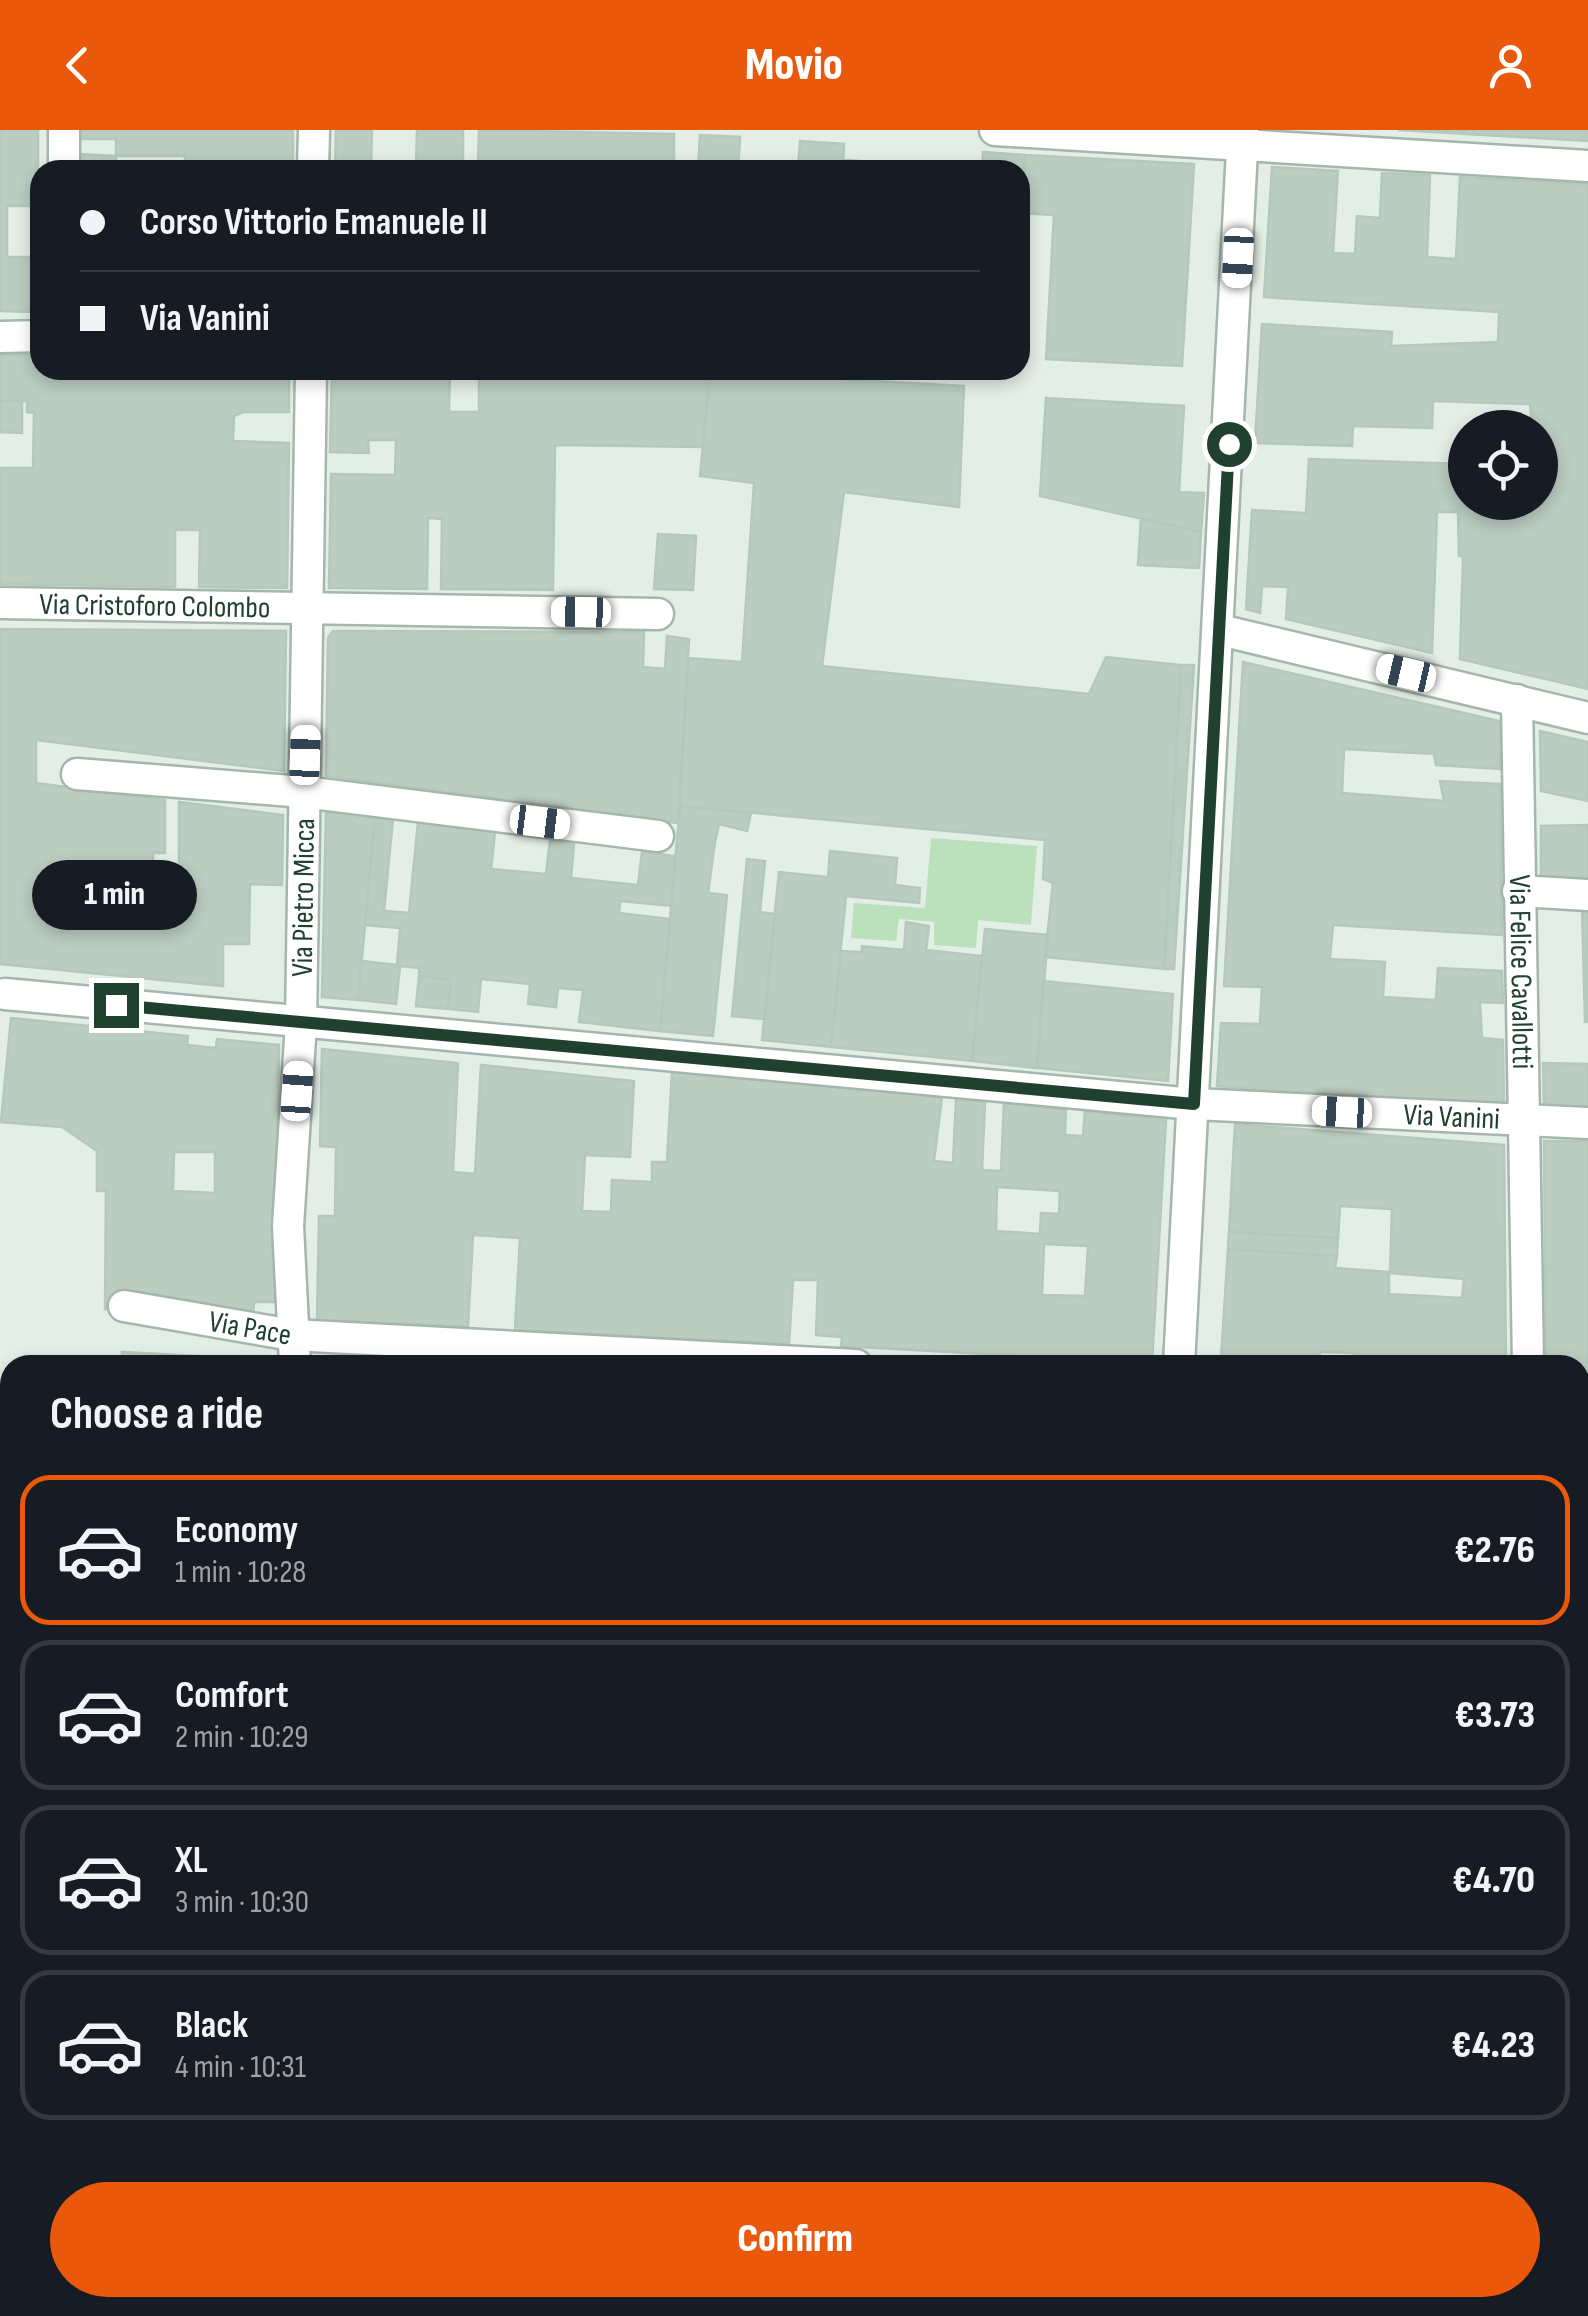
<!DOCTYPE html>
<meta charset="utf-8">
<style>
:root{--surface:#171b24;--page:#242831;--text:#f1f3f6;--muted:#9ea1a6;--line:#363941;--accent:#ea580c}
body{margin:0;font-family:"Sofia Sans Condensed",sans-serif;background:var(--page);color:var(--text);height:100vh;display:flex;flex-direction:column;font-size:38px;white-space:nowrap}
*{box-sizing:border-box;margin:0}
p{font-size:32px;color:var(--muted)}
.icon{flex:none;width:55px;height:55px;fill:none;stroke:currentColor;stroke-width:2;stroke-linecap:round;stroke-linejoin:round}
.map{position:relative;flex:1;overflow:hidden}
.side{position:absolute;left:0px;top:1225px;width:1590px;height:962px;display:flex;flex-direction:column;background:var(--surface);border-radius:30px 30px 0 0;box-shadow:0 5px 15px #0003}
.side>*{flex:none}
.hud{position:absolute;left:30px;top:30px;width:1000px;height:220px;border-radius:30px;box-shadow:0 5px 15px #0003;display:grid;align-content:center;height:220px;padding:0 50px;background:var(--surface)}
.controls{position:absolute;left:1448px;top:280px;display:grid;gap:20px}
.controls a{display:grid;place-items:center;width:110px;height:110px;border-radius:50%;background:var(--surface);box-shadow:0 5px 15px #0003;font-size:50px}
.end{position:absolute;width:45px;height:45px;margin:-22px;border:12px solid #214130;background:#fff;box-shadow:0 0 0 5px #fff}
.from{border-radius:50%}
.bubble{position:absolute;height:70px;border-radius:35px;background:var(--surface);box-shadow:0 5px 15px #0003;font-size:32px;font-weight:800;line-height:70px;text-align:center}
.car{position:absolute;width:30px;height:60px;margin:-30px -15px;border-radius:12px;box-shadow:0 0 8px 2px #0007;background:linear-gradient(#fff 24%,#345 0 40%,#fff 0 76%,#345 0 86%,#fff 0)}
.hud b{display:flex;align-items:center;gap:35px;height:95px;font-size:38px}
.hud b+b{border-top:2px solid var(--line)}
.hud i{width:25px;height:25px;background:var(--text)}
ul{padding:0;list-style:none}
li{display:flex;align-items:center;gap:30px;height:150px;margin:0 20px 15px;padding:0 30px;border:5px solid var(--line);border-radius:30px}
li div{flex:1}
li b{display:block;font-size:38px}
li em{font-style:normal;font-weight:800}
li.on{border-color:var(--accent)}
li>.icon{width:90px;height:90px;stroke-width:1.5}
h2{padding:0 50px;font-size:45px;line-height:120px}
.cta{display:flex;gap:20px;margin-top:auto;padding:20px 50px}
.cta a{flex:1;height:115px;border-radius:60px;background:var(--accent);color:#fff;font-size:40px;font-weight:800;line-height:115px;text-align:center}
header{display:flex;justify-content:space-between;align-items:center;height:130px;padding:0 50px;background:var(--accent);color:#fff;font-size:45px;font-weight:800}
.map>svg:first-child{display:block}
</style>
<header><svg class="icon" aria-label="back" viewBox="0 0 24 24"><path d="M15 5l-7 7 7 7"/></svg>Movio<svg class="icon" aria-label="person" viewBox="0 0 24 24"><circle cx="12" cy="8" r="4"/><path d="M4 21q1-7 8-7t8 7"/></svg></header>
<div class="map">
<svg width="1588" height="2186" viewBox="0 0 1588 2186">
<rect width="100%" height="100%" fill="#e3eee6"/>
<path fill="#bae1bb" d="M 931,708 L 1037,716 L 1031,795 L 978,790 L 976,818 L 934,815 L 934,792 L 899,789 L 896,811 L 851,808 L 854,773 L 925,778 Z
M 0,1864 L 10,1878 L 10,2178 L 109,2178 L 51,2186 L 0,2186 Z"/>
<path fill="#bbccc1" stroke="#b4c8bb" stroke-width="2.5" fill-rule="evenodd" d="M 0,0 L 38,0 L 38,76 L 7,76 L 7,127 L 36,127 L 36,182 L 0,181 Z
M 79,0 L 293,0 L 293,40 L 185,40 L 185,26 L 116,26 L 116,9 L 79,9 Z
M 336,0 L 372,0 L 371,35 L 416,36 L 417,0 L 463,0 L 463,31 L 478,32 L 479,0 L 674,4 L 674,40 L 335,40 Z
M 1398,0 L 1588,0 L 1588,11 Z
M 700,5 L 740,7 L 738,40 L 698,40 Z
M 800,11 L 844,14 L 843,30 L 888,33 L 888,40 L 798,40 Z
M 983,22 L 1025,25 L 1022,68 L 1020,40 L 982,40 Z
M 78,24 L 116,26 L 116,40 L 78,40 Z
M 1025,25 L 1194,34 L 1182,236 L 1046,229 L 1054,85 L 1021,83 Z
M 1272,37 L 1338,41 L 1333,123 L 1355,124 L 1357,86 L 1380,88 L 1382,43 L 1430,45 L 1427,127 L 1456,129 L 1460,47 L 1588,54 L 1588,559 L 1460,529 L 1463,426 L 1459,426 L 1458,382 L 1437,382 L 1432,523 L 1286,489 L 1288,457 L 1262,456 L 1260,483 L 1246,479 L 1252,380 L 1306,383 L 1309,329 L 1465,334 L 1465,372 L 1540,372 L 1540,298 L 1532,298 L 1530,274 L 1433,271 L 1432,298 L 1353,296 L 1352,316 L 1255,313 L 1262,194 L 1392,202 L 1391,216 L 1498,212 L 1499,182 L 1264,167 Z
M 0,224 L 40,225 L 40,240 L 289,240 L 289,282 L 243,282 L 234,286 L 233,311 L 289,313 L 287,458 L 199,457 L 200,400 L 175,400 L 175,457 L 0,454 L 0,338 L 33,338 L 34,283 L 27,282 L 27,271 L 0,271 Z
M 332,240 L 450,240 L 449,282 L 479,282 L 479,240 L 710,240 L 703,317 L 555,315 L 553,460 L 441,459 L 442,389 L 428,388 L 427,459 L 329,458 L 331,344 L 395,345 L 396,310 L 368,310 L 369,323 L 330,322 Z
M 710,242 L 964,256 L 959,377 L 844,362 L 822,536 L 1089,564 L 1106,527 L 1181,535 L 1164,839 L 1045,827 L 1053,753 L 1043,749 L 1045,710 L 680,676 L 688,528 L 742,532 L 754,353 L 700,346 Z
M 1046,268 L 1184,276 L 1179,362 L 1204,363 L 1201,402 L 1040,366 Z
M 0,271 L 22,271 L 22,303 L 0,302 Z
M 1141,388 L 1201,402 L 1199,438 L 1138,435 Z
M 658,404 L 696,406 L 693,460 L 654,459 Z
M 0,499 L 286,501 L 284,641 L 36,610 L 36,653 L 165,670 L 165,723 L 153,723 L 153,749 L 179,748 L 179,672 L 283,685 L 282,755 L 250,754 L 249,814 L 223,814 L 223,856 L 0,834 Z
M 333,501 L 644,502 L 643,537 L 665,539 L 667,506 L 689,509 L 678,693 L 326,646 L 328,508 Z
M 1243,532 L 1499,591 L 1500,639 L 1436,635 L 1434,624 L 1344,619 L 1342,663 L 1444,671 L 1440,651 L 1500,654 L 1502,805 L 1333,795 L 1330,829 L 1385,832 L 1383,867 L 1436,870 L 1438,838 L 1502,841 L 1503,873 L 1480,872 L 1482,908 L 1503,910 L 1504,978 L 1217,956 L 1221,893 L 1260,894 L 1262,857 L 1224,856 Z
M 1181,535 L 1194,535 L 1174,839 L 1164,839 Z
M 1540,601 L 1588,612 L 1588,671 L 1541,661 Z
M 680,676 L 751,683 L 747,701 L 719,694 L 715,712 L 708,763 L 727,765 L 713,906 L 660,901 Z
M 326,681 L 375,688 L 358,870 L 322,867 Z
M 375,688 L 393,689 L 384,781 L 409,783 L 418,692 L 495,702 L 491,739 L 546,744 L 550,710 L 574,714 L 571,748 L 638,755 L 642,722 L 675,726 L 672,776 L 620,771 L 619,783 L 670,789 L 660,901 L 579,892 L 583,860 L 558,858 L 556,877 L 528,874 L 530,854 L 481,849 L 478,882 L 448,879 L 451,850 L 419,846 L 419,838 L 400,836 L 396,874 L 358,870 L 361,831 L 397,835 L 400,798 L 365,795 Z
M 1588,695 L 1588,751 L 1541,752 L 1541,696 Z
M 830,721 L 897,728 L 895,755 L 920,758 L 919,773 L 846,766 L 831,917 L 762,910 L 779,742 L 828,747 Z
M 747,729 L 765,731 L 760,782 L 775,784 L 765,889 L 732,886 Z
M 1582,775 L 1588,777 L 1588,892 L 1585,892 Z
M 906,792 L 929,796 L 926,820 L 982,826 L 972,931 L 831,917 L 841,821 L 862,822 L 862,816 L 904,820 Z
M 985,799 L 1048,805 L 1037,938 L 972,931 Z
M 419,846 L 451,850 L 448,879 L 416,876 Z
M 1043,851 L 1173,864 L 1168,951 L 1037,938 Z
M 11,888 L 188,906 L 187,915 L 216,918 L 217,909 L 279,915 L 275,1172 L 254,1172 L 253,1187 L 105,1179 L 106,1061 L 97,1061 L 97,1021 L 62,997 L 1,992 ZM 174,1022 L 215,1022 L 215,1063 L 173,1061 Z
M 322,919 L 458,933 L 453,1042 L 475,1044 L 481,935 L 634,951 L 630,1027 L 585,1025 L 582,1081 L 611,1082 L 612,1050 L 652,1052 L 652,1032 L 667,1032 L 672,941 L 942,967 L 934,1031 L 953,1033 L 956,969 L 985,972 L 982,1040 L 1001,1041 L 1004,973 L 1066,980 L 1065,1005 L 1083,1006 L 1085,981 L 1166,990 L 1152,1233 L 841,1216 L 842,1207 L 816,1205 L 818,1150 L 793,1150 L 789,1214 L 515,1200 L 520,1108 L 473,1105 L 468,1197 L 317,1190 L 319,1086 L 335,1086 L 336,1017 L 320,1016 ZM 997,1057 L 1060,1061 L 1059,1084 L 1041,1083 L 1040,1104 L 996,1101 ZM 1044,1114 L 1088,1116 L 1085,1166 L 1042,1165 Z
M 1543,933 L 1588,934 L 1588,976 L 1544,977 Z
M 1235,994 L 1504,1015 L 1506,1235 L 1355,1235 L 1354,1223 L 1320,1222 L 1318,1234 L 1221,1228 L 1228,1119 L 1337,1126 L 1335,1138 L 1389,1142 L 1389,1164 L 1462,1168 L 1464,1149 L 1390,1143 L 1392,1079 L 1340,1076 L 1338,1108 L 1229,1102 Z
M 1544,1011 L 1588,1011 L 1588,1481 L 1580,1479 L 1580,1435 L 1586,1403 L 1580,1402 L 1580,1235 L 1546,1235 Z
M 1229,1102 L 1338,1108 L 1337,1126 L 1228,1119 Z
M 122,1222 L 275,1230 L 275,1235 L 121,1235 Z
M 1580,1538 L 1588,1540 L 1588,1665 L 1580,1664 Z
M 1580,1762 L 1588,1763 L 1588,1932 L 1580,1931 Z
M 1580,1931 L 1588,1932 L 1588,2173 L 1580,2172 Z
M 178,2178 L 360,2178 L 361,2186 L 180,2186 Z
M 406,2178 L 476,2178 L 476,2186 L 407,2186 Z
M 951,2178 L 1096,2178 L 1096,2186 L 950,2186 Z
M 1146,2178 L 1319,2178 L 1317,2186 L 1145,2186 Z
M 610,2180 L 942,2186 L 609,2186 Z"/>
<g fill="none" stroke-linecap="round" stroke-linejoin="round">
<g stroke="#a5b7ac" stroke-width="35">
<g id="minor">
<path d="M 64,0 L 64,40"/>
<path d="M 995,0 L 1588,36"/>
<path d="M 313,40 L 314,0"/>
<path d="M 0,207 L 40,206"/>
<path id="s1" d="M 0,473 L 658,484"/>
<path d="M 1220,500 L 1588,588"/>
<path id="s2" d="M 1517,570 L 1528,1235"/>
<path d="M 77,644 L 304,662 L 658,706"/>
<path d="M 1518,761 L 1588,765"/>
<path id="s3" d="M 5,864 L 1194,974 L 1588,993"/>
<path id="s4" d="M 124,1176 L 292,1205 L 856,1235"/>
<path id="s5" d="M 295,1235 L 288,1096 L 301,893 L 311,240"/>
<path d="M 1179,1235 L 1243,0"/>
<path d="M 1580,1507 L 1588,1509"/>
<path d="M 0,1810 L 10,1825"/>
<path d="M 158,2178 L 159,2186"/>
<path d="M 385,2178 L 385,2186"/>
<path d="M 1126,2186 L 1126,2178"/>
</g>
</g>
<use href="#minor" stroke="#fff" stroke-width="30"/>
</g>
<g fill="none" stroke-linecap="round" stroke-linejoin="round">
<path stroke="#214130" stroke-width="12" d="M 116,875 L 1194,974 L 1229,314"/>
</g>
<g text-anchor="middle" stroke-width="8" stroke-linejoin="round" paint-order="stroke">
<g font-size="30" fill="#214130" stroke="#f4faf5">
<text dy="10" stroke="none"><textPath href="#s1" startOffset="155">Via Cristoforo Colombo</textPath></text>
<text dy="10" stroke="none"><textPath href="#s5" startOffset="468">Via Pietro Micca</textPath></text>
<text dy="10" stroke="none"><textPath href="#s2" startOffset="272">Via Felice Cavallotti</textPath></text>
<text dy="10" stroke="none"><textPath href="#s3" startOffset="1452">Via Vanini</textPath></text>
<text dy="10" stroke="none"><textPath href="#s4" startOffset="128">Via Pace</textPath></text>
</g>
</g>
</svg>
<div class="controls">
<a><svg class="icon" aria-label="locate" viewBox="0 0 24 24"><circle cx="12" cy="12" r="6"/><path d="M12 2v4M12 18v4M2 12h4M18 12h4"/></svg></a>
</div>
<i class="end from" style="left:1229px;top:314px"></i>
<i class="end" style="left:116px;top:875px"></i>
<div class="bubble" style="left:32px;top:730px;width:165px">1 min</div>
<i class="car" style="left:1238px;top:128px;rotate:183deg"></i>
<i class="car" style="left:581px;top:482px;rotate:271deg"></i>
<i class="car" style="left:1406px;top:543px;rotate:283deg"></i>
<i class="car" style="left:305px;top:625px;rotate:2deg"></i>
<i class="car" style="left:540px;top:692px;rotate:97deg"></i>
<i class="car" style="left:297px;top:961px;rotate:4deg"></i>
<i class="car" style="left:1342px;top:982px;rotate:273deg"></i>
<div class="hud">
<b><i class="from"></i>Corso Vittorio Emanuele II</b>
<b><i></i>Via Vanini</b>
</div>
<section class="side">
<h2>Choose a ride</h2>
<ul>
<li class="on"><svg class="icon" aria-label="car" viewBox="0 0 24 24"><path d="M5 17H2v-5l4-1 3-4h7l3 4 3 1v5h-3M9 17h6M6 11h13"/><circle cx="7" cy="17" r="2"/><circle cx="17" cy="17" r="2"/></svg><div><b>Economy</b><p>1 min · 10:28</p></div><em>€2.76</em></li>
<li><svg class="icon" aria-label="car" viewBox="0 0 24 24"><path d="M5 17H2v-5l4-1 3-4h7l3 4 3 1v5h-3M9 17h6M6 11h13"/><circle cx="7" cy="17" r="2"/><circle cx="17" cy="17" r="2"/></svg><div><b>Comfort</b><p>2 min · 10:29</p></div><em>€3.73</em></li>
<li><svg class="icon" aria-label="car" viewBox="0 0 24 24"><path d="M5 17H2v-5l4-1 3-4h7l3 4 3 1v5h-3M9 17h6M6 11h13"/><circle cx="7" cy="17" r="2"/><circle cx="17" cy="17" r="2"/></svg><div><b>XL</b><p>3 min · 10:30</p></div><em>€4.70</em></li>
<li><svg class="icon" aria-label="car" viewBox="0 0 24 24"><path d="M5 17H2v-5l4-1 3-4h7l3 4 3 1v5h-3M9 17h6M6 11h13"/><circle cx="7" cy="17" r="2"/><circle cx="17" cy="17" r="2"/></svg><div><b>Black</b><p>4 min · 10:31</p></div><em>€4.23</em></li>
</ul>
<div class="cta"><a>Confirm</a></div>
</section>
</div>
